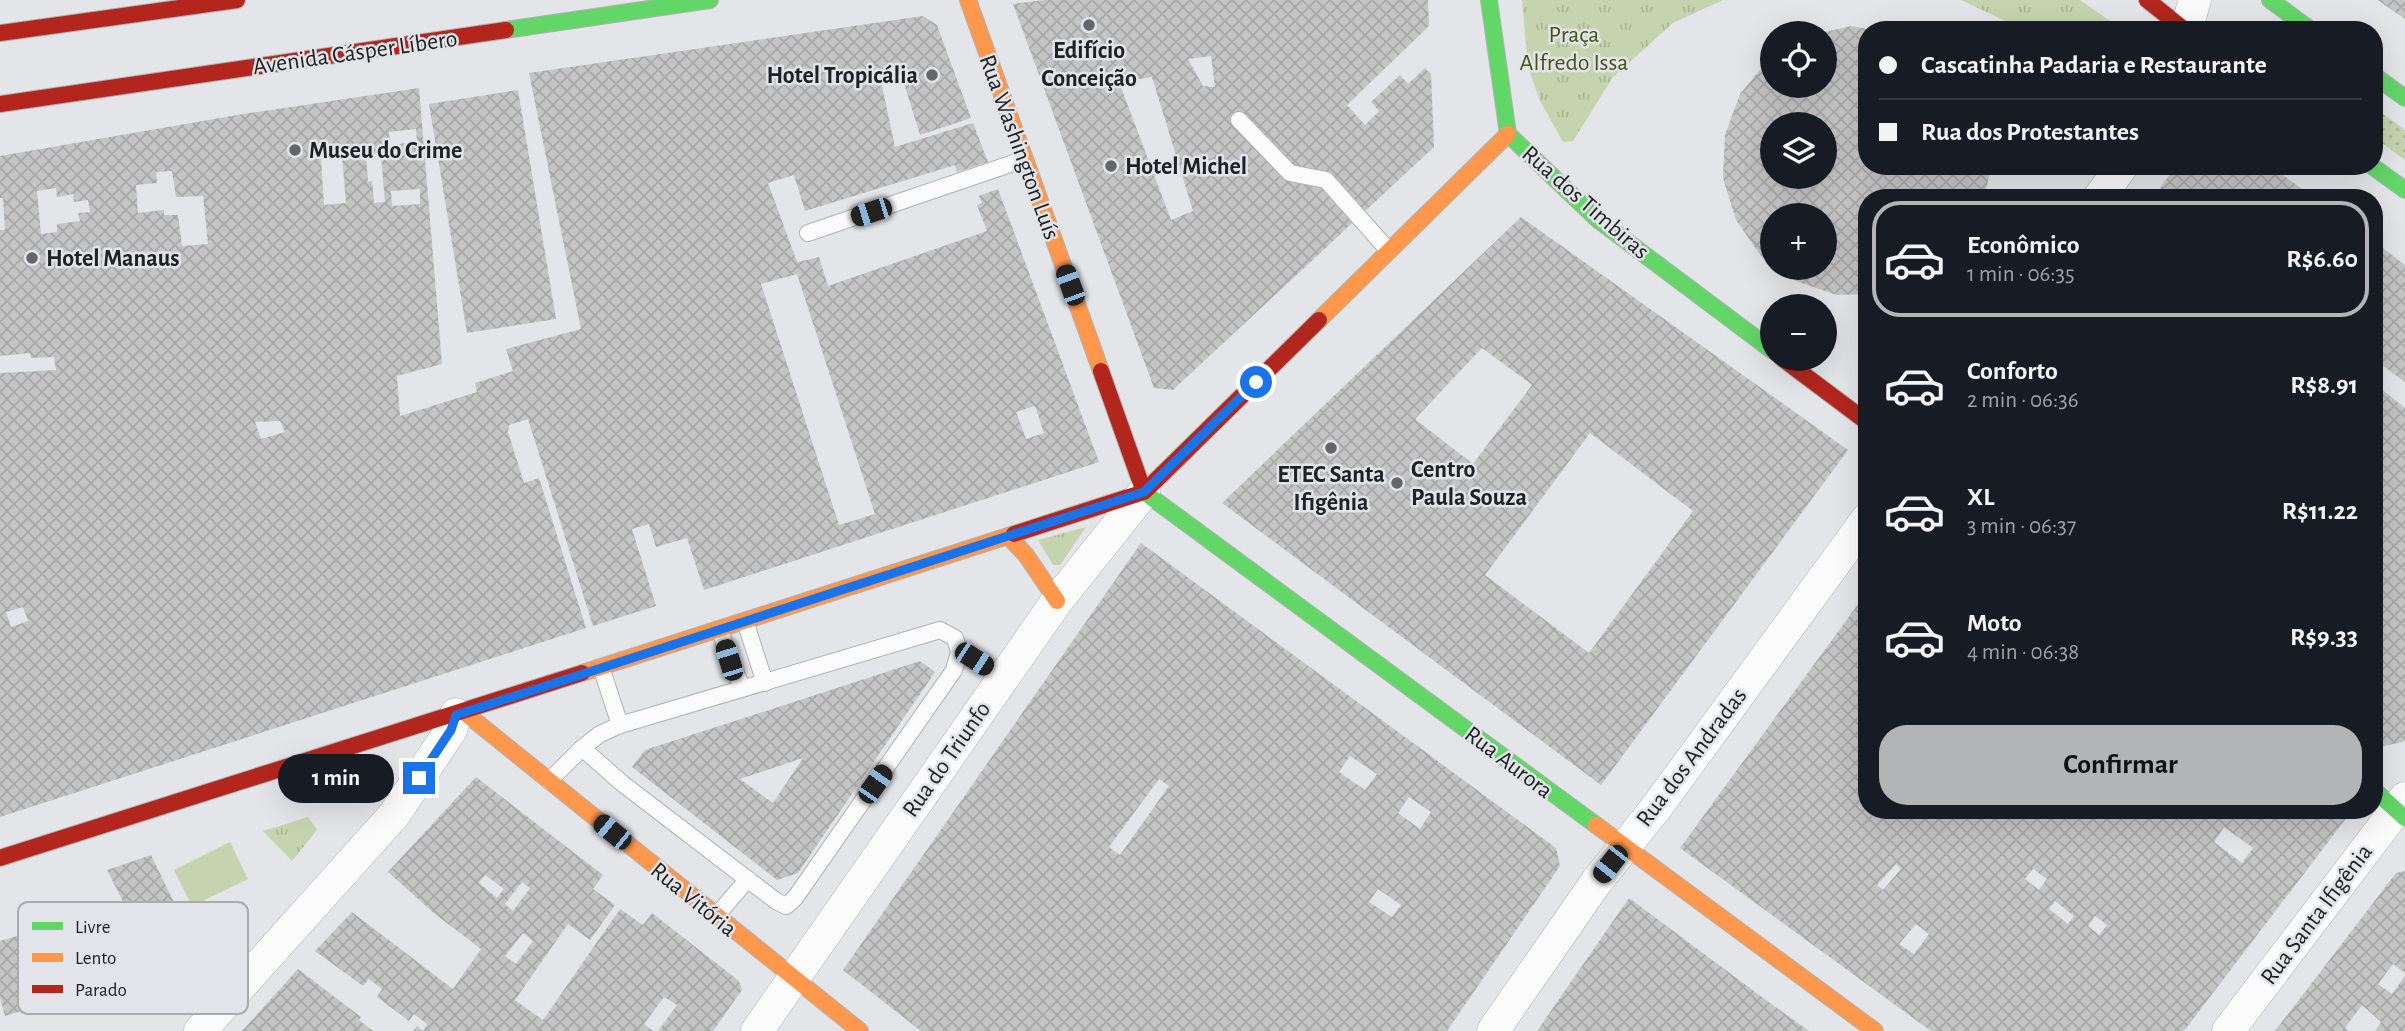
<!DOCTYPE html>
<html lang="pt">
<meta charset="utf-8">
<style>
:root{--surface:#171b24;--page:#242831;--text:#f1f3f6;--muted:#9ea1a6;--line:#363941;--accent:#b2b4b6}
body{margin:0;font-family:"Alegreya Sans",sans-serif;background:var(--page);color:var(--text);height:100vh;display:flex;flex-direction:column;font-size:26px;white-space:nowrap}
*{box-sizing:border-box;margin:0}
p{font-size:23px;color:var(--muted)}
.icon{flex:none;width:38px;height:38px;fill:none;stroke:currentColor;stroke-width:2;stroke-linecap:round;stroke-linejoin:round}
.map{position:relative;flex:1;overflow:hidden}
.details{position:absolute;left:1858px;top:189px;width:525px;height:630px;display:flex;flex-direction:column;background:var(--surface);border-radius:28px;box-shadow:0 7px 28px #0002}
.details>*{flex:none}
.hud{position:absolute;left:1858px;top:21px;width:525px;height:154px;border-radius:28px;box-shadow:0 7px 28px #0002;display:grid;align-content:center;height:154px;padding:0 21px;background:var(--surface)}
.buttons{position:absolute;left:1760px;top:21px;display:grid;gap:14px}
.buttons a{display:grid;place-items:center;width:77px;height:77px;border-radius:50%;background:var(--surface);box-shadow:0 7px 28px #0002;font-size:35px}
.end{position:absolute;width:32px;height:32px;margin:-16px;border:9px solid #1a73e8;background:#fff;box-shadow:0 0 0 4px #fff}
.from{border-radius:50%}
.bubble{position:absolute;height:49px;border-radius:24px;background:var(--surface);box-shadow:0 7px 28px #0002;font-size:23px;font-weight:700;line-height:49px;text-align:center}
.car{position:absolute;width:21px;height:42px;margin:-21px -10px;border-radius:9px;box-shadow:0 0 5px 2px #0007;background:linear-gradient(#222 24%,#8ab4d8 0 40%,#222 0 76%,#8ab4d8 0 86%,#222 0)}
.hud b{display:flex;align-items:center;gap:24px;height:66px;font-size:26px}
.hud b+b{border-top:2px solid var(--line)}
.hud i{width:18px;height:18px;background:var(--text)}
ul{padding:12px 0 0;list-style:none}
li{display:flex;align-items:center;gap:21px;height:116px;margin:0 14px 10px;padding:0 7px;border:4px solid transparent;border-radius:28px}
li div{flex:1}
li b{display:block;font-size:26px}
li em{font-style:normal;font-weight:700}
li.on{border-color:var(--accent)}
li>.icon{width:63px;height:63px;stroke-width:1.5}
.action{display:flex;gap:14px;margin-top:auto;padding:14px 21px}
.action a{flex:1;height:80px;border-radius:28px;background:var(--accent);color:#111;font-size:28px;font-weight:700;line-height:80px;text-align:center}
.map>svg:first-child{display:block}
</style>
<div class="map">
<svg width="2405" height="1031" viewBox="0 0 2405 1031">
<defs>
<pattern id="grass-tufts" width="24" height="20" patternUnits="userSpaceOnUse" patternTransform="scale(1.75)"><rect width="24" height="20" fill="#c5d4ae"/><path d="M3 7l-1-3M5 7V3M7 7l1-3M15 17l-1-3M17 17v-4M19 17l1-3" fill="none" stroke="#a9b695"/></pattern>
<pattern id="garden-dots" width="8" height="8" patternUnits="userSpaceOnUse" patternTransform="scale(1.75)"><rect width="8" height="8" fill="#c5d4ae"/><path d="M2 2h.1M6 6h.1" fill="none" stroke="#a9b695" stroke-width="1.8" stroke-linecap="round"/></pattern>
<pattern id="building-cross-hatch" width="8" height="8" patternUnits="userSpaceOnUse" patternTransform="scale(1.75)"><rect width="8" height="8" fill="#c4c4c5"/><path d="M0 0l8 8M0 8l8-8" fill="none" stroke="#a8a8a9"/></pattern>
</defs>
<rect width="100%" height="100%" fill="#e3e5e8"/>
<path fill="url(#grass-tufts)" d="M 1522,0 L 1723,0 L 1673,23 L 1613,77 L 1573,141 L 1563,142 L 1540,101 L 1528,67 Z
M 1961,0 L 2080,0 L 2123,30 L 2024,30 Z
M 1086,527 L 1060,565 L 1053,565 L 1038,540 Z
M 308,817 L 317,830 L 292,861 L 263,831 Z"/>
<path fill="url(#garden-dots)" d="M 2375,108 L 2405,130 L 2405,160 L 2375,138 Z"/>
<path fill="#c5d4ae" d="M 230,842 L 248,879 L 192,906 L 174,870 Z"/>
<path fill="url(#building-cross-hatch)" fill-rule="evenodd" d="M 1044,0 L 1428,0 L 1429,26 L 1347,105 L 1365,125 L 1379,111 L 1371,102 L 1400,75 L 1408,84 L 1425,68 L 1431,74 L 1434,147 L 1173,390 L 1154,388 L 1013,4 ZM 1211,56 L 1215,87 L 1203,86 L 1188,59 ZM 1152,77 L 1193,211 L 1171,220 L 1119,82 Z
M 2378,0 L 2405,0 L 2405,19 L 2386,6 Z
M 923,16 L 937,25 L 971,118 L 920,135 L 903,80 L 910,78 L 907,69 L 879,72 L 895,147 L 973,123 L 988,162 L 957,172 L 955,165 L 805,211 L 794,175 L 768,183 L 796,259 L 798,262 L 819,257 L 828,286 L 987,231 L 977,205 L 982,203 L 979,196 L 998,189 L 1099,462 L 704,590 L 687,538 L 656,547 L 649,524 L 632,529 L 656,606 L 593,626 L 528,419 L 509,425 L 508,432 L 524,483 L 539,478 L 586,628 L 0,817 L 0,373 L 56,370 L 54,357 L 31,358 L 30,353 L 0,356 L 0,230 L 5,230 L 3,198 L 0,198 L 0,156 L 243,114 L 419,88 L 442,364 L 397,376 L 400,416 L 477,392 L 475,383 L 513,371 L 506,349 L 581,329 L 529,73 ZM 416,129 L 417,142 L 390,145 L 389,132 ZM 381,155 L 385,202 L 374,203 L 372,181 L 368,182 L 366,156 ZM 342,157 L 346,203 L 324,205 L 321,159 ZM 172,171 L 176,197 L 203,196 L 208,244 L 182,246 L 178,215 L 164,215 L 164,210 L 138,213 L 136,185 L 157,183 L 156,172 ZM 56,188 L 57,197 L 73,194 L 74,202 L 88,200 L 90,212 L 78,213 L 80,221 L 57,224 L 57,232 L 41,234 L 37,191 ZM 420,189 L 420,204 L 392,206 L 391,191 ZM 797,274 L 875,514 L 839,525 L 761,284 ZM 1035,406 L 1044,433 L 1026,439 L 1016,412 ZM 280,421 L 285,432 L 261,439 L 255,422 ZM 23,607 L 28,621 L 11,627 L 6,612 Z
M 1851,26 L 1867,29 L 1867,166 L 1990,166 L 1990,172 L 1984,198 L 1867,198 L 1867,294 L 1837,295 L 1796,281 L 1777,268 L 1825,268 L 1825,215 L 1773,215 L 1773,265 L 1761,256 L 1736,220 L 1723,178 L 1725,135 L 1740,94 L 1769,59 L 1773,56 L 1773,86 L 1825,86 L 1825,32 ZM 1773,124 L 1825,124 L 1825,177 L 1773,177 Z
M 518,90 L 556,319 L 467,333 L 429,104 Z
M 2176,166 L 2271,166 L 2314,198 L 2153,198 Z
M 1521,217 L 1848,450 L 1601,785 L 1222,503 ZM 1482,348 L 1532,385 L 1473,464 L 1415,419 ZM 1590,433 L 1693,511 L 1589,653 L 1485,575 Z
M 2375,242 L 2405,265 L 2405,382 L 2375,360 Z
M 2375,384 L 2405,408 L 2405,740 L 2403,742 L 2383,746 L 2375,741 Z
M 1141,543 L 1556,848 L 1560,866 L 1447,1031 L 921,1031 L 843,970 ZM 1350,756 L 1377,774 L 1365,790 L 1339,772 ZM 1159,779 L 1169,786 L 1120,855 L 1109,847 ZM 1409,797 L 1431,812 L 1420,829 L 1398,813 ZM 1378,889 L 1401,905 L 1392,917 L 1369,902 Z
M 1867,592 L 1867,810 L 2351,812 L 2184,1031 L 1931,1031 L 1680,848 ZM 2224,827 L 2253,848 L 2242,863 L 2214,842 ZM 1896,864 L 1901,869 L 1883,890 L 1877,885 ZM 2033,869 L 2047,879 L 2039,890 L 2025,879 ZM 2055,901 L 2074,916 L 2068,924 L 2049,909 ZM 2095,916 L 2107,925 L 2099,935 L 2088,926 ZM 1916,924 L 1929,934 L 1914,954 L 1899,944 Z
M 920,661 L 935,672 L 798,873 L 777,880 L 632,767 L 645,750 ZM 803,758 L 773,803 L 740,779 Z
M 476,777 L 603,875 L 593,889 L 615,905 L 590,940 L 568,924 L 515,1000 L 543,1020 L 620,909 L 643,925 L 652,913 L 739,981 L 742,990 L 713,1031 L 658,1031 L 677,1005 L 664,997 L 644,1024 L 653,1031 L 413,1031 L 417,1026 L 423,1031 L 427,1024 L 414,1014 L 409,1021 L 377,997 L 382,989 L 369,979 L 363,986 L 315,951 L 352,912 L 453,989 L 481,949 L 435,914 L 388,872 ZM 485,875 L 504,889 L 497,898 L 479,883 ZM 522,882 L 530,888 L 513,911 L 505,904 ZM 523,933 L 533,941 L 516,964 L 505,956 Z
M 151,855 L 208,972 L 177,1007 L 107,870 Z
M 2405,871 L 2405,973 L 2393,964 L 2378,984 L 2392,994 L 2405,976 L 2405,1031 L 2375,1031 L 2381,1022 L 2362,1005 L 2345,1028 L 2349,1031 L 2275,1031 L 2396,873 Z
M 1629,898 L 1770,1003 L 1809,1031 L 1537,1031 Z
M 75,919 L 96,989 L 5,1016 L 0,998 L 0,941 Z
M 298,969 L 361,1017 L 359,1020 L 373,1031 L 242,1031 Z"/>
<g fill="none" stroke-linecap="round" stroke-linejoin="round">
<g stroke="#b1b2b4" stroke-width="18">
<path id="lane" d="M 1239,120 L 1290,173 L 1326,180 L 1389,251
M 808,233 L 1025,159
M 745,621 L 765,683
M 720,629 L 729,660 L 743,688
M 940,630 L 955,638 L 959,652 L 954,670 L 795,898 L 786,906 L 776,901 L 623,784 L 582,748 L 600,734 L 620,725 Z
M 959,652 L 1003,678
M 601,667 L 620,725
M 549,781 L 582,748
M 716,916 L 748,879"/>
</g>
<g stroke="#b1b2b4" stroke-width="33">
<path id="street" d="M 2186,30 L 2195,0
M 2099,198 L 2122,166
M 200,1031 L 394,815 L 451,730 L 456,714
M 757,1031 L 1057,601 L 1144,492
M 1493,1031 L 1597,881 L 1656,808 L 1867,519
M 2228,1031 L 2405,798"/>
</g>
<g stroke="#b1b2b4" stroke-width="18">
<path id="fast" d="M 1489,0 L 1508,134 L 1597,219 L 1773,351
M 2270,0 L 2311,30
M 506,30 L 710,0
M 2375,76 L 2405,98
M 2372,166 L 2405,190
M 1144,492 L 1596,825
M 2375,791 L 2405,818"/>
</g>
<g stroke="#b1b2b4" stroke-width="18">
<path id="slow" d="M 968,0 L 1101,371
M 1319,320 L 1508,134
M 1008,536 L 1026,555 L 1057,601
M 582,673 L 1014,534
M 464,712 L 860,1031
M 1596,825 L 1875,1031"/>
</g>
<g stroke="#b1b2b4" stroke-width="18">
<path id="jam" d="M 2147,0 L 2185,30
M 0,33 L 237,0
M 0,104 L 506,30
M 1783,359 L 1867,422
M 1101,371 L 1144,492
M 1014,534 L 1144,492 L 1319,320
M 0,858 L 582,673"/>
</g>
<use href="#lane" stroke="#fbfbfc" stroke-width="16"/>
<use href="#street" stroke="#fbfbfc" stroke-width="32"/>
<use href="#fast" stroke="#63d668" stroke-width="16"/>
<use href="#slow" stroke="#ff974d" stroke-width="16"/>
<use href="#jam" stroke="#b3261e" stroke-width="16"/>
</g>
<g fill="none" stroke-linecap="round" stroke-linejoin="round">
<path stroke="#1a73e8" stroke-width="9" d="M 419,778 L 451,730 L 456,715 L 1144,492 L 1256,382"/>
</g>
<g fill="#646668" stroke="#e2e4e9" stroke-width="2.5">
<circle cx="1089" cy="25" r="7"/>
<circle cx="932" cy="75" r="7"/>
<circle cx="295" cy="150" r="7"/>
<circle cx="1111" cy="166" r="7"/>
<circle cx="32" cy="258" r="7"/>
<circle cx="1331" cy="448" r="7"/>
<circle cx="1397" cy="483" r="7"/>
</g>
<g text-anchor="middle" stroke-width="5" stroke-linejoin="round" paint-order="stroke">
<g font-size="24" fill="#415514" stroke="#e2e4e9">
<text x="1574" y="42">Praça<tspan x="1574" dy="28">Alfredo Issa</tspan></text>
</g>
<g font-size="24" font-weight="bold" fill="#202123" stroke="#e2e4e9" text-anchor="start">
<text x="1089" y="58" text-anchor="middle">Edifício<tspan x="1089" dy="28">Conceição</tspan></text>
<text x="918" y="83" text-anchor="end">Hotel Tropicália</text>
<text x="309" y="158">Museu do Crime</text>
<text x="1125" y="174">Hotel Michel</text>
<text x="46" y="266">Hotel Manaus</text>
<text x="1411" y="477">Centro<tspan x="1411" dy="28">Paula Souza</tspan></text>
<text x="1331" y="482" text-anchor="middle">ETEC Santa<tspan x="1331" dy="28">Ifigênia</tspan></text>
</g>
<g font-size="24" fill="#202123" stroke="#e2e4e9">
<text transform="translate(355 52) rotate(-8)" y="8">Avenida Cásper Líbero</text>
<text transform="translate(1020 147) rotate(70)" y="8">Rua Washington Luís</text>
<text transform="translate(1586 202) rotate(41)" y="8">Rua dos Timbiras</text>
<text transform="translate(1691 757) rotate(-53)" y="8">Rua dos Andradas</text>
<text transform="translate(946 759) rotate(-55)" y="8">Rua do Triunfo</text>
<text transform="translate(1509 762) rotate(37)" y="8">Rua Aurora</text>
<text transform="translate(694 899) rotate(39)" y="8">Rua Vitória</text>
<text transform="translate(2316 914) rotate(-53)" y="8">Rua Santa Ifigênia</text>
</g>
</g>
<rect x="18" y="902" width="230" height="112" rx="10" fill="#e2e4e9" stroke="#a8aaae" stroke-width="2"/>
<rect x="32" y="922" width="31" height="8" fill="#63d668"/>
<rect x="32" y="953" width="31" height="9" fill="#ff974d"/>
<rect x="32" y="985" width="31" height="8" fill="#b3261e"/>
<g font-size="19" fill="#202123">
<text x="75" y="933">Livre</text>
<text x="75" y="964">Lento</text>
<text x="75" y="996">Parado</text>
</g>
</svg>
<div class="buttons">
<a><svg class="icon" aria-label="locate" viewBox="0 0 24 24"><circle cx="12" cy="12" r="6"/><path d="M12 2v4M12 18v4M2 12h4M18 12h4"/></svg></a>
<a><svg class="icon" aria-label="layers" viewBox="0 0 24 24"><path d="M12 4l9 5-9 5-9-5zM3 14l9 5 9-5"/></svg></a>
<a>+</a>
<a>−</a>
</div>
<i class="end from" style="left:1256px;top:382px"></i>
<i class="end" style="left:419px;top:778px"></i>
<div class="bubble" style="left:278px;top:754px;width:116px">1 min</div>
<i class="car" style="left:871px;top:212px;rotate:252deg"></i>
<i class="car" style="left:1070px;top:285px;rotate:340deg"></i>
<i class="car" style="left:974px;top:659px;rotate:123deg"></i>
<i class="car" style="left:729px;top:660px;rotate:343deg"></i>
<i class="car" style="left:875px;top:784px;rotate:35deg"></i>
<i class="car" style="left:612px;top:832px;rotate:309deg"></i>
<i class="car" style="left:1610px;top:864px;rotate:218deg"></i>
<div class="hud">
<b><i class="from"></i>Cascatinha Padaria e Restaurante</b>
<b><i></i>Rua dos Protestantes</b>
</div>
<section class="details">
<ul>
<li class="on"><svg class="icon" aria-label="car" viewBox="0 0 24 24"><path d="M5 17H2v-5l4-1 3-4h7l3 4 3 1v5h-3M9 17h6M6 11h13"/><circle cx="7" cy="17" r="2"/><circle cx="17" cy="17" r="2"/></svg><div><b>Econômico</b><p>1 min · 06:35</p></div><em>R$6.60</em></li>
<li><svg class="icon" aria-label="car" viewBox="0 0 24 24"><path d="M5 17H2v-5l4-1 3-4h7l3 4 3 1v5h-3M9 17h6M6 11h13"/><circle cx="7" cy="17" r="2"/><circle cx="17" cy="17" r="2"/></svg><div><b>Conforto</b><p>2 min · 06:36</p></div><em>R$8.91</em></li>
<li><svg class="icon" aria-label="car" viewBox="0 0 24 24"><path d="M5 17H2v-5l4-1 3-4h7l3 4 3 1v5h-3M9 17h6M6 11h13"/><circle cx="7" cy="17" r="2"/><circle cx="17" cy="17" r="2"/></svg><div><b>XL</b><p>3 min · 06:37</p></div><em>R$11.22</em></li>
<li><svg class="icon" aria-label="car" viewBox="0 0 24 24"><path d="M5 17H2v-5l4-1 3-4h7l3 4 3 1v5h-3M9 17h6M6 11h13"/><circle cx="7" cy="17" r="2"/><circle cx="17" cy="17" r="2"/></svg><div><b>Moto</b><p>4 min · 06:38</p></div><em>R$9.33</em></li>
</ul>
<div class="action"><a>Confirmar</a></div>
</section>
</div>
